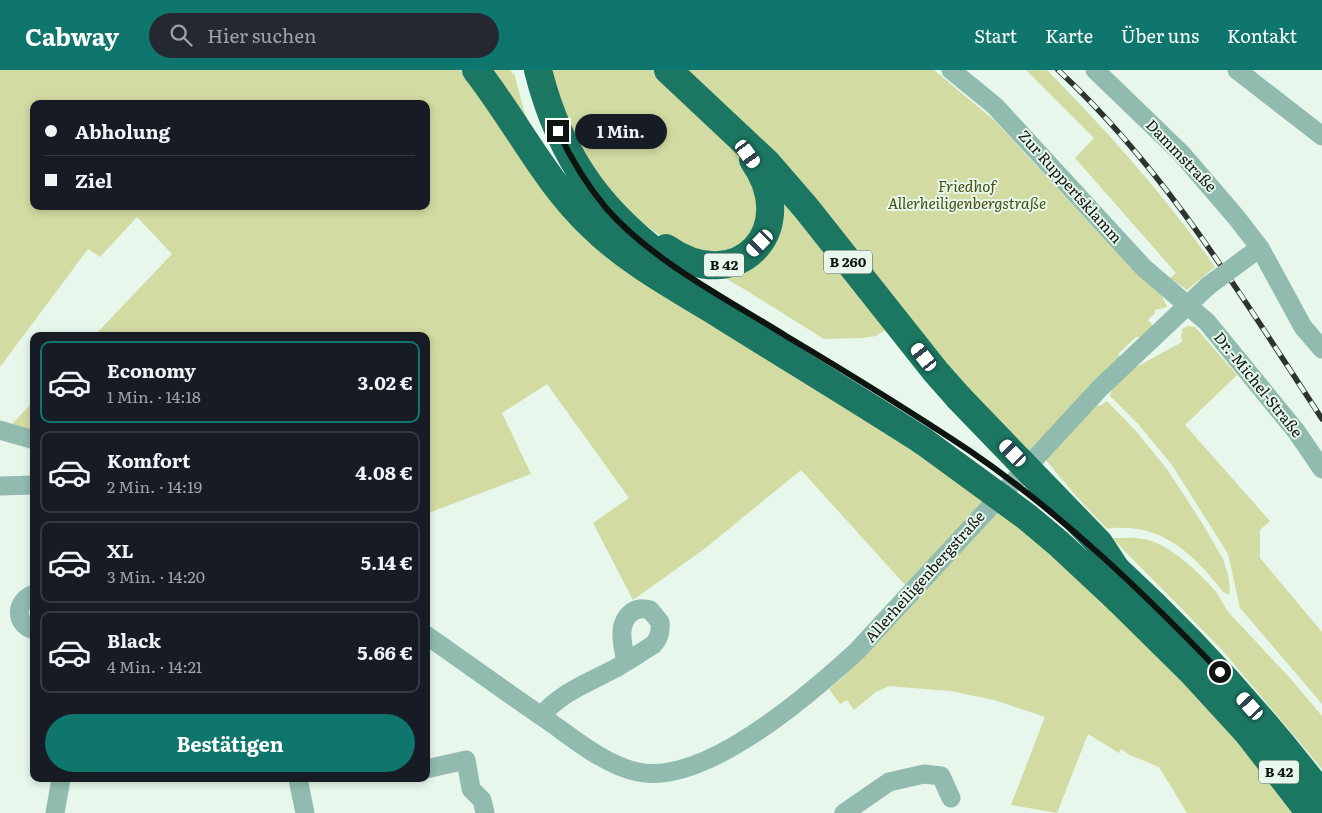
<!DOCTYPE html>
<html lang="de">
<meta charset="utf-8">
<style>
:root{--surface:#171b24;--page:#242831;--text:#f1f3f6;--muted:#9ea1a6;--line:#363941;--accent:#0f766e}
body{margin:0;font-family:Literata,serif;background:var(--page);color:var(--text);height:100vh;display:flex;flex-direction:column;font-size:19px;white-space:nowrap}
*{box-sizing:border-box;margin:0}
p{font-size:16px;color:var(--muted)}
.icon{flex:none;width:28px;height:28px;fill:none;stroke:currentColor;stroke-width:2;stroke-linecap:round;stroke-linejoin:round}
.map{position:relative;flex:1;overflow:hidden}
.side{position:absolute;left:30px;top:262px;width:400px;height:450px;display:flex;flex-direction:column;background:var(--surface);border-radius:10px;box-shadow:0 2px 8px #0003}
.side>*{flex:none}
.top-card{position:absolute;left:30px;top:30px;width:400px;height:110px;border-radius:10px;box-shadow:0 2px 8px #0003;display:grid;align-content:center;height:110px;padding:0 15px;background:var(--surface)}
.end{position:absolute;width:22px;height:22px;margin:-11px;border:6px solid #0e1410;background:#fff;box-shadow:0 0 0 2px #fff}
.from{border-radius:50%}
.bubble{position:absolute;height:35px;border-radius:18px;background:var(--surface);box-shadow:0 2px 8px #0003;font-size:16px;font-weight:700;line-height:35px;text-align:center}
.car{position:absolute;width:15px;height:30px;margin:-15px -8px;border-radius:6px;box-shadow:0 0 4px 1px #0007;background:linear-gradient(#fff 24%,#345 0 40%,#fff 0 76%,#345 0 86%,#fff 0)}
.top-card b{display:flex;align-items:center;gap:18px;height:48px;font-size:19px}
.top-card b+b{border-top:1px solid var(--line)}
.top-card i{width:12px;height:12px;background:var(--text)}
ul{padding:9px 0 0;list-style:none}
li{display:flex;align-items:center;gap:15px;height:82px;margin:0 10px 8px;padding:0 5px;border:2px solid var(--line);border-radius:10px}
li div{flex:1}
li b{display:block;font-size:19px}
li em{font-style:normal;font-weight:700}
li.current{border-color:var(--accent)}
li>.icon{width:45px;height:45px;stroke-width:1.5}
.button{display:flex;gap:10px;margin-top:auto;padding:10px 15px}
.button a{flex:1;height:58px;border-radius:30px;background:var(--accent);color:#fff;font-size:20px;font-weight:700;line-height:58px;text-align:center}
header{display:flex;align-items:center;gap:30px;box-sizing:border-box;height:70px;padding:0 25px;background:var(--accent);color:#fff}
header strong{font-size:24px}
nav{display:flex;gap:28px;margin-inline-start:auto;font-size:18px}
.search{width:350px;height:45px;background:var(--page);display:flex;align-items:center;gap:12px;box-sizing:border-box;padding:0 18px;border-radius:28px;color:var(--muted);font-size:19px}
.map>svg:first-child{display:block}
</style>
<header>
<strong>Cabway</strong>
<div class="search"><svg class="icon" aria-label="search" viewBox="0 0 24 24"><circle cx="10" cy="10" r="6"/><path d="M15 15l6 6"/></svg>Hier suchen</div>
<nav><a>Start</a><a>Karte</a><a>Über uns</a><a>Kontakt</a></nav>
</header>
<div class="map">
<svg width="1322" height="743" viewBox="0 0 1322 743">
<rect width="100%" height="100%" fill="#e7f7eb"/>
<path fill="#d2dba2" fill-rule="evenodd" d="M 0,0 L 461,0 L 478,22 L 541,117 L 755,278 L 966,415 L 1045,478 L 1203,628 L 1299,743 L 1187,743 L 1159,697 L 1130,685 L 1121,679 L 1119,683 L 1088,664 L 1057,743 L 1011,735 L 1045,647 L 994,630 L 950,621 L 889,616 L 876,622 L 854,640 L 847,630 L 840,634 L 829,619 L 844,606 L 916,527 L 801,400 L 703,480 L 633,530 L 593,453 L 629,428 L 547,314 L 502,343 L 531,404 L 426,444 L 426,266 L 94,266 L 172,184 L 137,147 L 100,187 L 88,179 L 0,297 ZM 34,34 L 426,34 L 426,136 L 34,136 Z
M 483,0 L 511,0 L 512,4 L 514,3 L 525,44 L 534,64 Z
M 552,0 L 653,0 L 710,53 L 755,103 L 765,142 L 738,183 L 680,180 L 637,149 L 617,129 L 594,102 L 563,42 Z
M 686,0 L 934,0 L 995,51 L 1094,158 L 1161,224 L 1167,237 L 1155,240 L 1155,243 L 1148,250 L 1155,258 L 1145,267 L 1136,267 L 1118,284 L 1121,287 L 1030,382 L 968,319 Z
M 1026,0 L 1047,0 C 1108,62 1165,126 1215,197 L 1187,220 L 1170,208 L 1176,203 L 1075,88 L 1094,68 Z
M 777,125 L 887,259 L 876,266 L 862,268 L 824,269 L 749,222 L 716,203 L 725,203 Z
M 1187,256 L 1195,257 L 1237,305 L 1185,355 L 1270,451 L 1260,460 L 1260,488 L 1322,562 L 1322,634 L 1240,538 L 1228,484 L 1172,395 L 1138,354 L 1110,326 L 1113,315 L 1131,300 L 1182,272 L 1181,265 L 1183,262 L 1181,260 Z
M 34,331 L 34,362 L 12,354 Z
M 1107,331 L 1135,360 L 1167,399 L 1202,453 L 1223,489 L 1228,504 L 1230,520 L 1229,525 L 1223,522 C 1200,492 1171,461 1130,458 C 1122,458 1115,457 1107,459 L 1076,426 L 1045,389 L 1092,337 L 1101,335 Z
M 1112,468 C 1122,468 1133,467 1143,469 C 1168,472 1201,504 1217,523 C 1221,529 1224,536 1229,543 L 1290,608 L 1322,646 L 1322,699 L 1223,581 Z"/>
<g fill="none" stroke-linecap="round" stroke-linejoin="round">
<path stroke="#90bbae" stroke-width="19" d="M 951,0 L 995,36 L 1144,198 L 1207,252 L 1296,361 L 1322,399
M 1095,0 L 1181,83 L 1236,147 L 1260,178 L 1303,257 L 1322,279
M 1237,0 L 1322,66
M 0,360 L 34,370
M 0,416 L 34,415
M 34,524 C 15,531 14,554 34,560
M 426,565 C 466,593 506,622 547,650 C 573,668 606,696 638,702 C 705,716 810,624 857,581 L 1100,318 L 1208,216
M 541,646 C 561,622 590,612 616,598 C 628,591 640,583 653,575 C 659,569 661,561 660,552 L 650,540 C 643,538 638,538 632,542 C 616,554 623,576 626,592
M 426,699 L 466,690 L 471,719 L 482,730 L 485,743
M 298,709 L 305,743
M 55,743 L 61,709
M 844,743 L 889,712 L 924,704 L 941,706 L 951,728"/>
<path stroke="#1c7762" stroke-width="28" d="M 476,0 C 516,51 545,112 593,157 C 630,193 677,218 721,245 C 788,287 856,328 923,371
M 538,0 C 561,92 604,147 681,201
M 668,0 L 767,93 L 806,138 L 936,302 L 959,328
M 666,178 C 738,229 802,158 753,90
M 1116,499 C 1191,568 1260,644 1322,725
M 1118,529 L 1192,602 L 1247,662 L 1310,743"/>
<g stroke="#2d342f" stroke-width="5.5">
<path id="rail" d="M 1058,0 C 1166,100 1242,227 1322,349"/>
</g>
<use href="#rail" stroke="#e7f7eb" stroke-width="4" stroke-dasharray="11" stroke-linecap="butt"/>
<path stroke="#90bbae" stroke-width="19" d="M 1208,216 L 1250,185"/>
<path stroke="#1c7762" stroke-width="28" d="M 959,328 L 1099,473 L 1116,499
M 923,371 L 1027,447 L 1058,473 L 1118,529"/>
</g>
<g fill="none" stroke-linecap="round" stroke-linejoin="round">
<path stroke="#0e1410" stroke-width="6" d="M 558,61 C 571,89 586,114 606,138 C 652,191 727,229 786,266 C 848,303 910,341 970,381 C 1062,444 1143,522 1220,602"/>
</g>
<g text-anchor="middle" stroke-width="4" stroke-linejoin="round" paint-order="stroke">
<g fill="#e7f7eb" stroke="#4f5852" stroke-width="1">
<rect x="824" y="180.5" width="48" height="23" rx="4"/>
<rect x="704" y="183.5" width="40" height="23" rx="4"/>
<rect x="1259" y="690.5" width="40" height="23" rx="4"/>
</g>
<g font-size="14" font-weight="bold" fill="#0e1410">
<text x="848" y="197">B 260</text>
<text x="724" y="200">B 42</text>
<text x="1279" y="707">B 42</text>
</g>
<g font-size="15" fill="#0e1410" stroke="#e7f7eb">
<text transform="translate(1181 86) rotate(46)" y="5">Dammstraße</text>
<text transform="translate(1070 117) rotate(48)" y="5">Zur Ruppertsklamm</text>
<text transform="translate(1258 315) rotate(51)" y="5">Dr.-Michel-Straße</text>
<text transform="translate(925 507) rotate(-48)" y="5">Allerheiligenbergstraße</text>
</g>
<g font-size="15" font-style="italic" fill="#464c0a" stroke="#e7f7eb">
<text x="967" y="122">Friedhof<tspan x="967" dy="17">Allerheiligenbergstraße</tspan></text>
</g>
</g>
</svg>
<i class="end from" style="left:1220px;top:602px"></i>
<i class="end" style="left:558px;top:61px"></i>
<div class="bubble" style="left:575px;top:44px;width:92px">1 Min.</div>
<i class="car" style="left:748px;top:84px;rotate:144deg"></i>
<i class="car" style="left:760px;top:173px;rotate:224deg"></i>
<i class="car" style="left:924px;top:287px;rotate:322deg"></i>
<i class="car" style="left:1013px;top:383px;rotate:316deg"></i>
<i class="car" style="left:1250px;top:636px;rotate:318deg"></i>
<div class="top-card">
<b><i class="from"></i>Abholung</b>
<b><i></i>Ziel</b>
</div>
<section class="side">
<ul>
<li class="current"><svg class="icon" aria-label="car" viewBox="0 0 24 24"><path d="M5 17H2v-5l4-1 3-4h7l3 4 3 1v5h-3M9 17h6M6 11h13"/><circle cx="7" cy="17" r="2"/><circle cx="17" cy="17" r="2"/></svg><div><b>Economy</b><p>1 Min. · 14:18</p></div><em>3.02 €</em></li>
<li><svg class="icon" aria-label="car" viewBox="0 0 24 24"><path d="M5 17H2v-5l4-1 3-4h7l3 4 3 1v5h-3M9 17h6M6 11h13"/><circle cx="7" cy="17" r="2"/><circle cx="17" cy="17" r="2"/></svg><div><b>Komfort</b><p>2 Min. · 14:19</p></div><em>4.08 €</em></li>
<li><svg class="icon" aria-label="car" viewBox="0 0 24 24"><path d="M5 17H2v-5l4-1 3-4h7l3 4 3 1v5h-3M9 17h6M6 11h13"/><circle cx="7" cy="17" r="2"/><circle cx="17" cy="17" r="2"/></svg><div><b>XL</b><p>3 Min. · 14:20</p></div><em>5.14 €</em></li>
<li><svg class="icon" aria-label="car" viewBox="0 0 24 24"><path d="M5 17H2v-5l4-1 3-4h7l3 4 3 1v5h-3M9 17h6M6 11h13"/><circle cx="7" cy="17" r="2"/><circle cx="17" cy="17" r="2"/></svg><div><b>Black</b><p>4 Min. · 14:21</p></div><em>5.66 €</em></li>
</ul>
<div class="button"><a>Bestätigen</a></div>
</section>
</div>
